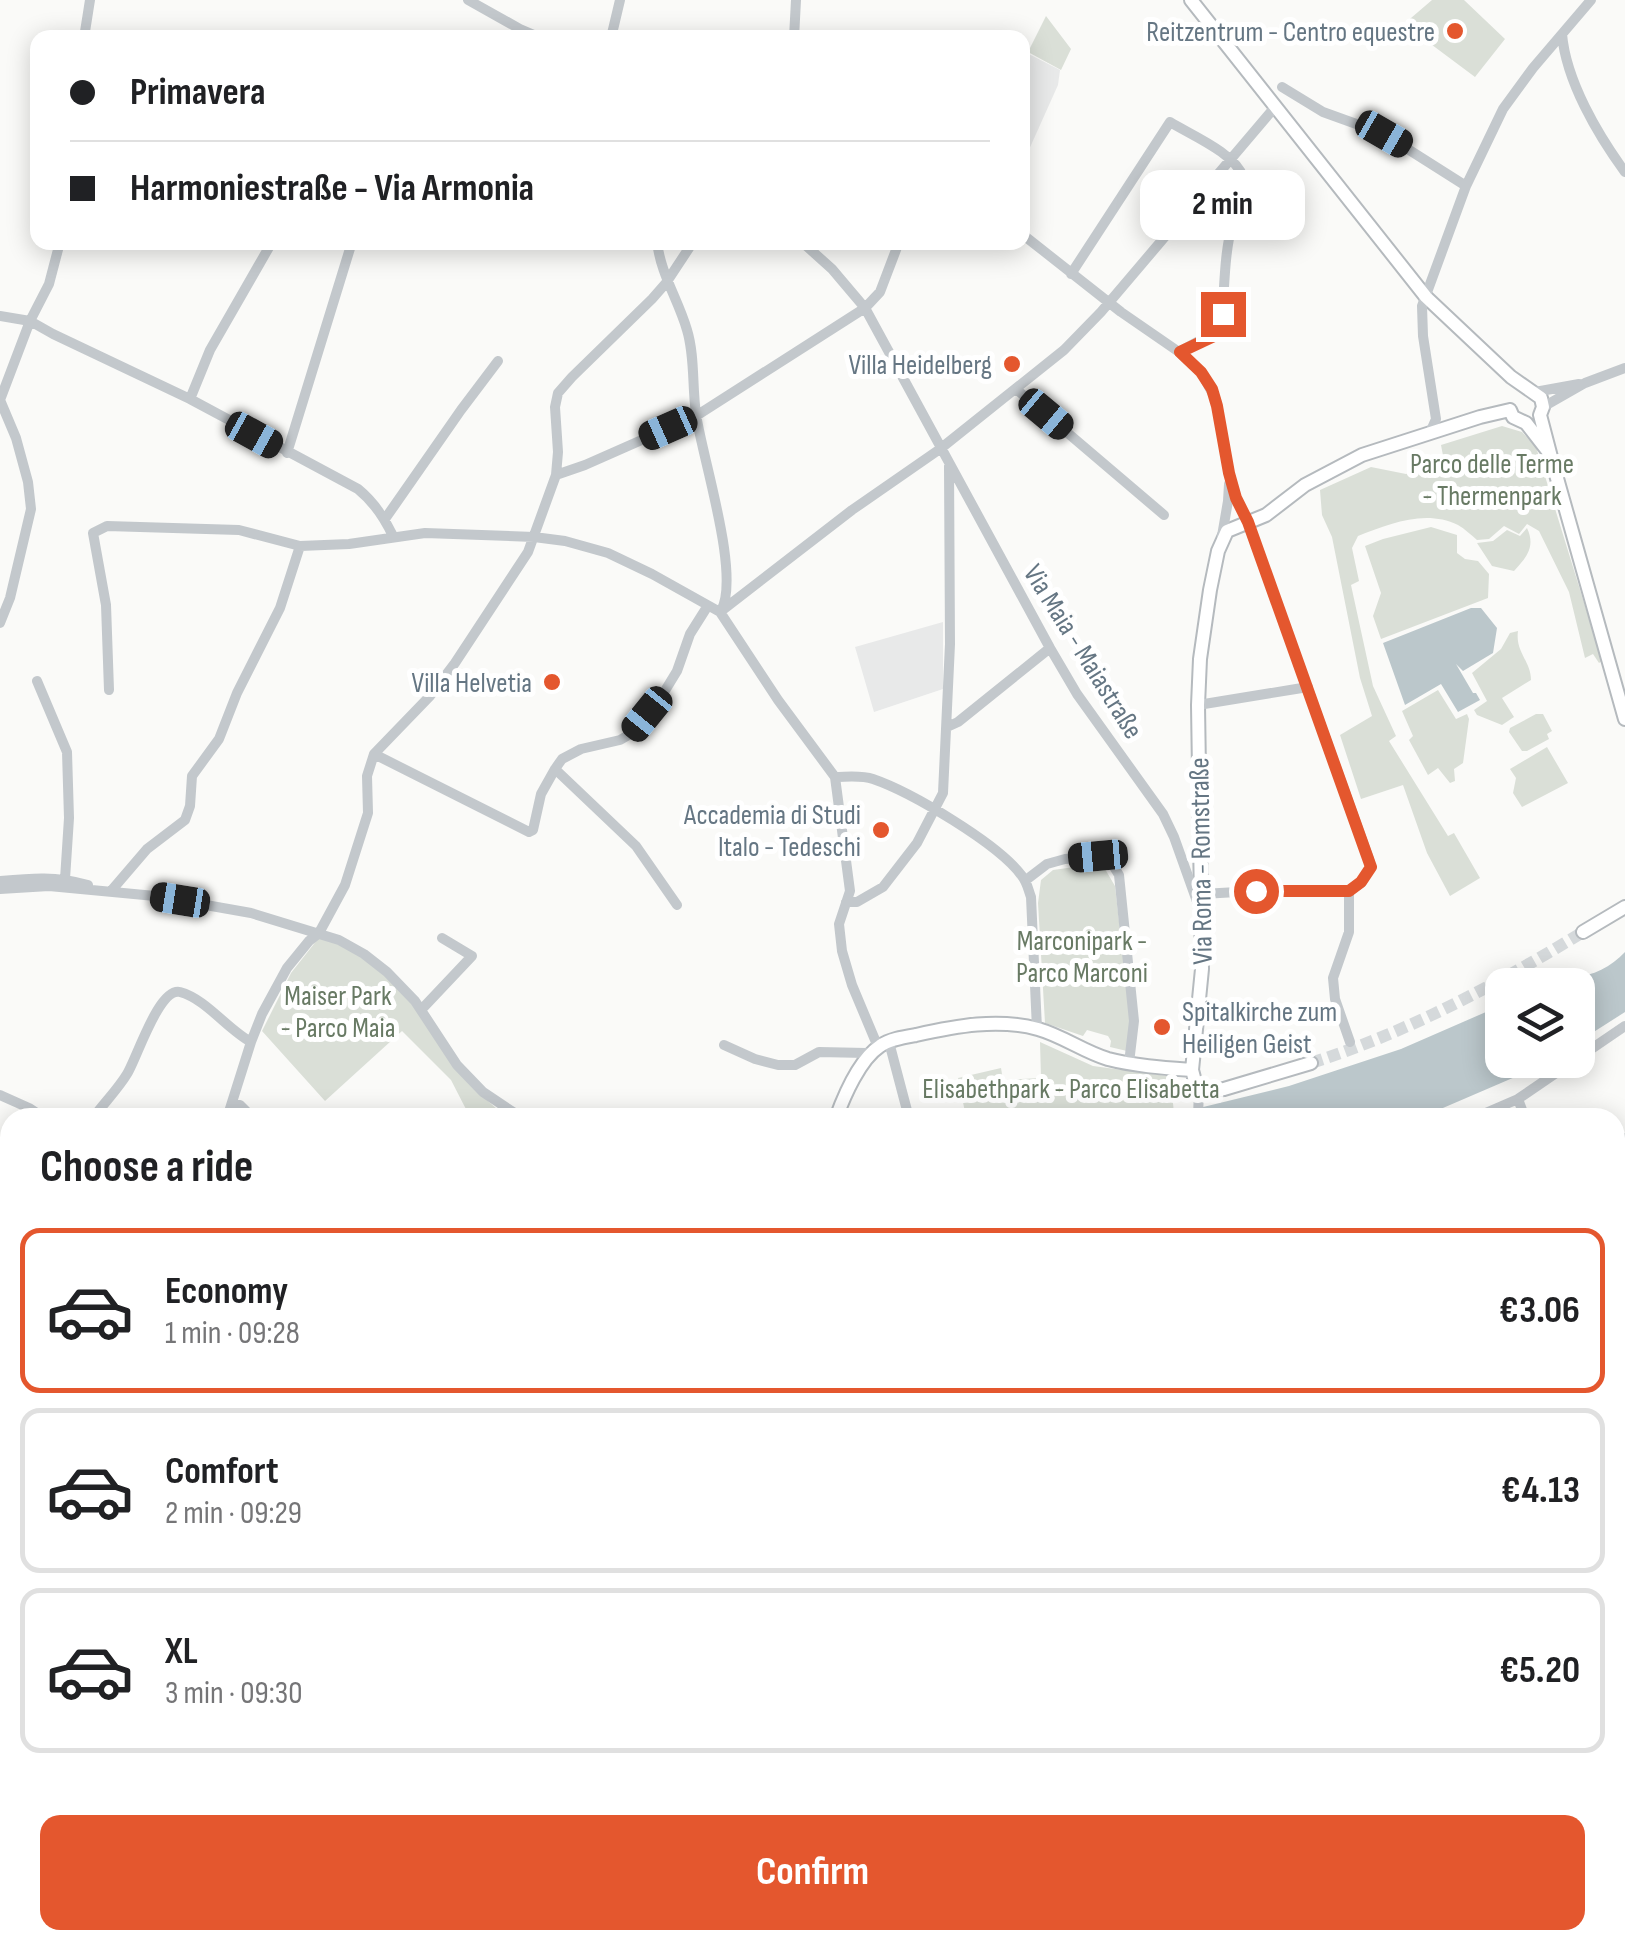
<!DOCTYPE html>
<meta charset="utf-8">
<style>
:root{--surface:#fff;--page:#f6f6f6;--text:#202124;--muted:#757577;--line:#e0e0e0;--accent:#e4572e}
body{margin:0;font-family:"Sofia Sans Condensed",sans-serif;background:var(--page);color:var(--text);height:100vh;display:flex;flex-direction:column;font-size:38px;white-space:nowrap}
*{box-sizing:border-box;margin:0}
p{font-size:32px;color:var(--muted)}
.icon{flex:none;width:55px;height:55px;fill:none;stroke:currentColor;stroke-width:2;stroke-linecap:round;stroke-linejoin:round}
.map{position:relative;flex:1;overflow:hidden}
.details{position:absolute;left:0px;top:1108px;width:1625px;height:842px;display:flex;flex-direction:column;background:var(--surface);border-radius:30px 30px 0 0;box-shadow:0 5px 25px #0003}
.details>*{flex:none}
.guide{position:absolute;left:30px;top:30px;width:1000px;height:220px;border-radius:20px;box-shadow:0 5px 25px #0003;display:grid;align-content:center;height:220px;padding:0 40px;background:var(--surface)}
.tools{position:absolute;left:1485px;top:968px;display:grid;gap:20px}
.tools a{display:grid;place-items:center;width:110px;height:110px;border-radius:20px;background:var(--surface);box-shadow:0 5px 25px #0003;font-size:50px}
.end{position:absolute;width:45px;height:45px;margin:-22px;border:12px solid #e4572e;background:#fff;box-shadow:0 0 0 5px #fff}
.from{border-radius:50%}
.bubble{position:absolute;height:70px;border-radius:20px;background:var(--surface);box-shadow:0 5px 25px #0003;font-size:32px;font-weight:700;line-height:70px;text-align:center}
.car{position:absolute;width:30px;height:60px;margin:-30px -15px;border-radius:12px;box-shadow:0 0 8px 2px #0007;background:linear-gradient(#222 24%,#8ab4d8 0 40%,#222 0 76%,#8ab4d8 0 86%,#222 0)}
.guide b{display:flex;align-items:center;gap:35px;height:95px;font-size:38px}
.guide b+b{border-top:2px solid var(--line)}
.guide i{width:25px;height:25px;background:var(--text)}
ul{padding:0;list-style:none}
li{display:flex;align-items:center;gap:30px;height:165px;margin:0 20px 15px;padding:0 20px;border:5px solid var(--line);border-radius:20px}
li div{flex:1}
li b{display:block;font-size:38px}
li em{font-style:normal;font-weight:700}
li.selected{border-color:var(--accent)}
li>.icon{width:90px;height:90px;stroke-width:1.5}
h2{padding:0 40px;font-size:45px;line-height:120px}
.primary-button{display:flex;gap:20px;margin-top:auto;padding:20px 40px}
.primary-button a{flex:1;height:115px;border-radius:20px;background:var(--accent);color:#fff;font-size:40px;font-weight:700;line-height:115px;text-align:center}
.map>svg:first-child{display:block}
</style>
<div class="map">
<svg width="1625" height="1949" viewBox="0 0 1625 1949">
<rect width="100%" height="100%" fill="#fafaf8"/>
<path fill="#e8e9e9" d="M 1023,51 L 1060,70 L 1058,85 L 1023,163 Z
M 943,622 L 943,689 L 874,712 L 855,647 Z"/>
<path fill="#dadfd7" d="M 1432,0 L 1464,0 L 1505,39 L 1475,77 L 1404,24 Z
M 1046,16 L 1071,49 L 1061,70 L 1028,52 Z
M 1502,426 L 1522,432 L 1536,447 L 1602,661 L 1599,663 L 1593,654 L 1585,658 L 1569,592 L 1539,531 L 1527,524 L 1519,534 L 1504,526 L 1489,539 L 1477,540 C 1471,535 1465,529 1458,525 C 1425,509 1389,524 1358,536 L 1352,548 L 1359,581 L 1351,585 L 1373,686 L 1396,736 L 1389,741 L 1448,836 L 1454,833 L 1480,878 L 1450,896 L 1427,853 L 1403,785 L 1361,799 L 1340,735 L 1372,716 L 1360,678 L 1332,537 L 1322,515 L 1320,490 L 1371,467 L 1406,474 L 1445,466 L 1441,445 Z
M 1431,527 L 1457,535 L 1457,553 L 1465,559 L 1478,561 L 1489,574 L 1488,598 L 1381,639 L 1373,616 L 1381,593 L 1365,546 L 1383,539 Z
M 1527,528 C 1536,547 1526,558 1514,571 L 1492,566 L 1477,543 L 1493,541 L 1507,530 L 1520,536 Z
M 1518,631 C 1515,652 1531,661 1531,680 L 1502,698 L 1514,717 L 1502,725 L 1477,715 L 1474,710 L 1487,701 L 1472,673 L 1501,649 L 1510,633 Z
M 1438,690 L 1456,719 L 1467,714 L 1469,719 L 1463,763 L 1454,769 L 1455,781 L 1450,783 L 1438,768 L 1428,775 L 1409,740 L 1413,736 L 1402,711 Z
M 1536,714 L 1543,714 L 1552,731 L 1547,734 L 1549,739 L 1527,751 L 1522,751 L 1509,732 L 1510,728 Z
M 1547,747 L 1568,783 L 1522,807 L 1513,793 L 1516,778 L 1510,769 Z
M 1096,864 L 1105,869 L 1115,886 L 1130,1018 L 1127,1051 L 1110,1047 L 1111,1041 L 1108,1036 L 1087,1030 L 1083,1036 L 1045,1023 L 1038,903 L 1041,880 L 1053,870 Z
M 321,935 L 363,955 L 413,1002 L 472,1087 L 506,1117 L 470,1117 L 451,1080 L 402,1031 L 325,1101 L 262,1031 L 291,973 Z
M 1040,1042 L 1093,1066 L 1167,1076 L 1171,1081 L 1174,1114 L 1158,1118 L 966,1117 L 958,1078 L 1001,1068 L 1003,1080 L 1041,1078 Z
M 1615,1498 L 1625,1503 L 1625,1841 L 1621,1846 L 1615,1847 Z"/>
<path fill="#bbc7cb" d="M 1471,608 L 1481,608 L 1497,628 L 1493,653 L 1463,671 L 1456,664 L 1473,693 L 1476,693 L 1480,700 L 1458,712 L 1441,684 L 1405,705 L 1383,643 Z
M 1625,952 L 1625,1012 L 1578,1042 L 1578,985 L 1541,985 L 1560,975 C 1584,981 1608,970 1625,952 Z
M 1502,1005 L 1502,1060 L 1545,1060 L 1515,1077 L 1422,1117 L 1158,1118 L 1289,1086 L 1401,1049 Z"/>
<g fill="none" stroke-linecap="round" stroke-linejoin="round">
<path stroke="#bbc7cb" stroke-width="2.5" d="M 703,1949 L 706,1940"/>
<path stroke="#d5d9db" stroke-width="12" stroke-dasharray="12 6" stroke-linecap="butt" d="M 1311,1063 C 1408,1032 1496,985 1583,932"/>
<g stroke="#b5babe" stroke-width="16">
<path id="major" d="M 1191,0 L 1426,297 L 1511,377 L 1541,398 L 1543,407 L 1540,415 L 1551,457 L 1625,719
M 1510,410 L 1513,417 L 1526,423 L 1547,450
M 1583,932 L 1625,907
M 1311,1063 L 1224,1089 L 1207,1091 L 1196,1085 L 1192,1070 L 1202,969 L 1198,705 L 1200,659 L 1210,590 L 1218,551 L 1227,531 L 1266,515 L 1305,485 L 1362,455 L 1480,417 L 1510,410
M 836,1118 C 844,1096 860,1059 880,1046 C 890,1039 904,1037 916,1035 C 956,1026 998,1018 1038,1029 C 1063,1036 1084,1052 1108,1059 C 1135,1066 1165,1068 1192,1070
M 743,1949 L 746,1940"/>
</g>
<path stroke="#c3c8cc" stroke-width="10" d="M 468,0 L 520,29 L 541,38
M 1562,34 C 1566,81 1598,135 1625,172
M 84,38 L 90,0
M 611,38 L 620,0
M 794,38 L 796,0
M 1282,87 L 1323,112 L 1384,134 L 1466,186
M 1022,234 L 1121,312 L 1179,352 L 1201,372 L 1216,400 L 1229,473 L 1236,498 L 1248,522 L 1369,859 L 1371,867 L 1361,883 L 1349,891
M 657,242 C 661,275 678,299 687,330 C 695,356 692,386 696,414 C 702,457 741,575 721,611
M 802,242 L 832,269 L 865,308 L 1050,648 L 1077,694 L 1163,814 L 1174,837 L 1199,907
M 1071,274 L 1170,122 C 1191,135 1235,153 1243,177 C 1248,192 1237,207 1233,221 C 1223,257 1225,293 1221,329 L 1179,352
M 0,316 L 30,321 L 53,334 L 190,399 L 358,489 C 374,502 384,517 393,536
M 1016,389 L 1164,515
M 1535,392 L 1579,384
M 190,399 L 210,350 L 272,242
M 1543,407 L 1585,383 L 1625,368
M 1430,433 L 1436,419 L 1423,336 L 1422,306 L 1466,186 L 1503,109 L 1533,68 L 1591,0
M 287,453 L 352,242
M 556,475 L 585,465 L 696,416 L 865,308 L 880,292 L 899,242
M 385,519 L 461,410 L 498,361
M 1222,536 L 1228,501 L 1229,484
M 720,612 L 852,510 L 940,449 L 1064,350 L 1101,312 L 1275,107
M 0,623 L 10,598 L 31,509 L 28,482 L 16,438 L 0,400 L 30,321 L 49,284 L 60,242
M 37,681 L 67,752 L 69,818 L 65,879
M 109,690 L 106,605 L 93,533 L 107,526 L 239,530 L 300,546 L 349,544 L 425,533 L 534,537 L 565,541 L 608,553 L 652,574 L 720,612 L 778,700 L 835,777 L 850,891 L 839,924 L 842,951 L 852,985 L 878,1047
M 1198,705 L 1308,687
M 947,727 L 958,722 L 1050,648
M 374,754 L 529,832 L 533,830 L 541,794 L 555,769
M 835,777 C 847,777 861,775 873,779 C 911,792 999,844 1022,876 C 1027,882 1028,889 1031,897 L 1037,1029
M 1026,880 L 1047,864 L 1065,859 L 1098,856 L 1111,862 L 1119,875 L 1134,1021 L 1129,1063
M 0,881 C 33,878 55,876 88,885
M 0,889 L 49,886 L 155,896 L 251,913 L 339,940 L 364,954 L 387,972 L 415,1001 L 457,1065 L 483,1092 L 522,1118
M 111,891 L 147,849 L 185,820 L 190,806 L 192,776 L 219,739 L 237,693 L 280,608 L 300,546
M 1349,891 L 1349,932 L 1333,978 L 1335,999 L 1350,1042
M 1202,894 L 1255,891 L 1349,891
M 846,902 L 857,902 L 883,887 L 917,843 L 943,793 L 950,644 L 949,466
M 677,905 L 636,846 L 555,769 L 562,759 L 581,749 L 620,740 L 632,733 L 663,694 L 677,671 L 690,634 L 707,607
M 421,1010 L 472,956 L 442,938
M 889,1042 L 909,1118
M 724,1045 L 755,1059 L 778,1065 L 795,1065 L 819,1052 L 866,1053 L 870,1055
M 0,1095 L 29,1108 L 44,1118
M 1518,1099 L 1525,1118
M 232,1103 L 240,1105 L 253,1118
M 93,1118 C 104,1103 118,1089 127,1074 C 137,1058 159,987 180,992 C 206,999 227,1029 251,1042
M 227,1118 L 251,1042 L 262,1014 L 287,968 L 309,941 L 319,933 L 345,885 L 368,813 L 367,776 L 374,754 L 430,696 L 455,663 L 528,552 L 556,475 L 558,452 L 555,407 L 558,393 L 572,377 L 652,299 L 666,283 L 693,242
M 1198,1118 L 1199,1088
M 1474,1118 L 1518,1099 L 1625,1026
M 1615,1144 L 1625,1138
M 1615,1208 L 1618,1197 L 1625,1188
M 0,1225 L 10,1214
M 1615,1326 L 1625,1323
M 0,1336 L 10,1347
M 1615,1338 L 1625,1365
M 0,1474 L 10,1450
M 0,1606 L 10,1598
M 0,1638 L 10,1642
M 0,1829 L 10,1824
M 0,1926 L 10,1930
M 28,1940 L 34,1949
M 489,1940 L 492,1949
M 581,1940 L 588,1949
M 1377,1940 L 1386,1949
M 907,1949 L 907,1940
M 969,1949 L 980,1940
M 1023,1949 L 1026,1940"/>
<use href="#major" stroke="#fff" stroke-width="12"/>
</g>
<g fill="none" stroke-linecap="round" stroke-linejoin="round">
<path stroke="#e4572e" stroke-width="12" d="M 1223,314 L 1221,330 L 1214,336 L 1180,352 L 1201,372 L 1212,389 L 1217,406 L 1229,473 L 1236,498 L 1248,522 L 1371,867 L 1361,882 L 1349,891 L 1256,891"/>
</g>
<g fill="#e4572e" stroke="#fff" stroke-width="4">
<circle cx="1455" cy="31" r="10"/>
<circle cx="1012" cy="364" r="10"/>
<circle cx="552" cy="682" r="10"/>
<circle cx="881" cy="830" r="10"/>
<circle cx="1162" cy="1027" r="10"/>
</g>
<g text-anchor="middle" stroke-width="10" stroke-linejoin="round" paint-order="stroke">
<g font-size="28" fill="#657683" stroke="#fff" text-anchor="end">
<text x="1435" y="41">Reitzentrum - Centro equestre</text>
<text x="992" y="374">Villa Heidelberg</text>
<text x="532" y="692">Villa Helvetia</text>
<text x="861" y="824">Accademia di Studi<tspan x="861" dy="32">Italo - Tedeschi</tspan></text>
<text x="1182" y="1021" text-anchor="start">Spitalkirche zum<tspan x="1182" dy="32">Heiligen Geist</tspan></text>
</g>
<g font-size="28" fill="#687a64" stroke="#fff">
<text x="1492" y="473">Parco delle Terme<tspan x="1492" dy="32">- Thermenpark</tspan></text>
<text x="1082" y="950">Marconipark -<tspan x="1082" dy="32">Parco Marconi</tspan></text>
<text x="338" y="1005">Maiser Park<tspan x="338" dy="32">- Parco Maia</tspan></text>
<text x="1071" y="1098">Elisabethpark - Parco Elisabetta</text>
</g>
<g font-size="28" fill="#657683" stroke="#fff">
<text transform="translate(1084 651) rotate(58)" y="10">Via Maia - Maiastraße</text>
<text transform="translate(1200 861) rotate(-91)" y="10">Via Roma - Romstraße</text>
</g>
</g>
</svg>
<div class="tools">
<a><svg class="icon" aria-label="layers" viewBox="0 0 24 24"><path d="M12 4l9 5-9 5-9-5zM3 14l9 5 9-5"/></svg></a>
</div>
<i class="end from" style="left:1256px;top:891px"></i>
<i class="end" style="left:1223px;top:314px"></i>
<div class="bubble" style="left:1140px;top:170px;width:165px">2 min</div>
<i class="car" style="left:1384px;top:134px;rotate:120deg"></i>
<i class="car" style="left:1046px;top:414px;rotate:130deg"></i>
<i class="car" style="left:668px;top:428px;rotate:246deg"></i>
<i class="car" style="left:254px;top:435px;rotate:119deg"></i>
<i class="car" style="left:647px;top:714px;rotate:219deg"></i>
<i class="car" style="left:1098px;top:856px;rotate:265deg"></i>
<i class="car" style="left:180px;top:900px;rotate:279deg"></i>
<div class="guide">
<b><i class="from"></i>Primavera</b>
<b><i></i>Harmoniestraße - Via Armonia</b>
</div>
<section class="details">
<h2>Choose a ride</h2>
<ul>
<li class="selected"><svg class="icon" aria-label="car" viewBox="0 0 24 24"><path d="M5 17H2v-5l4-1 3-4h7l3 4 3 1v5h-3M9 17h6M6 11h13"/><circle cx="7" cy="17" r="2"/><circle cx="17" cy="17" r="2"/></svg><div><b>Economy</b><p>1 min · 09:28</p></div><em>€3.06</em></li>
<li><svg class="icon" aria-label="car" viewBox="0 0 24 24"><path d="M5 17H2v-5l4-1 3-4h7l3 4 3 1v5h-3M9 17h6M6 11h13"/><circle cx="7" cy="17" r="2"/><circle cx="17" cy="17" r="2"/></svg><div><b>Comfort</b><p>2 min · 09:29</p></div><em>€4.13</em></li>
<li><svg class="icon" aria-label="car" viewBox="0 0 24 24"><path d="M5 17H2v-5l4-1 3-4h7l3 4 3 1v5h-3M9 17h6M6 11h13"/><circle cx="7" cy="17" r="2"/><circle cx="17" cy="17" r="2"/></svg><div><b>XL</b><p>3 min · 09:30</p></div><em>€5.20</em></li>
</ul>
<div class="primary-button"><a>Confirm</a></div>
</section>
</div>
